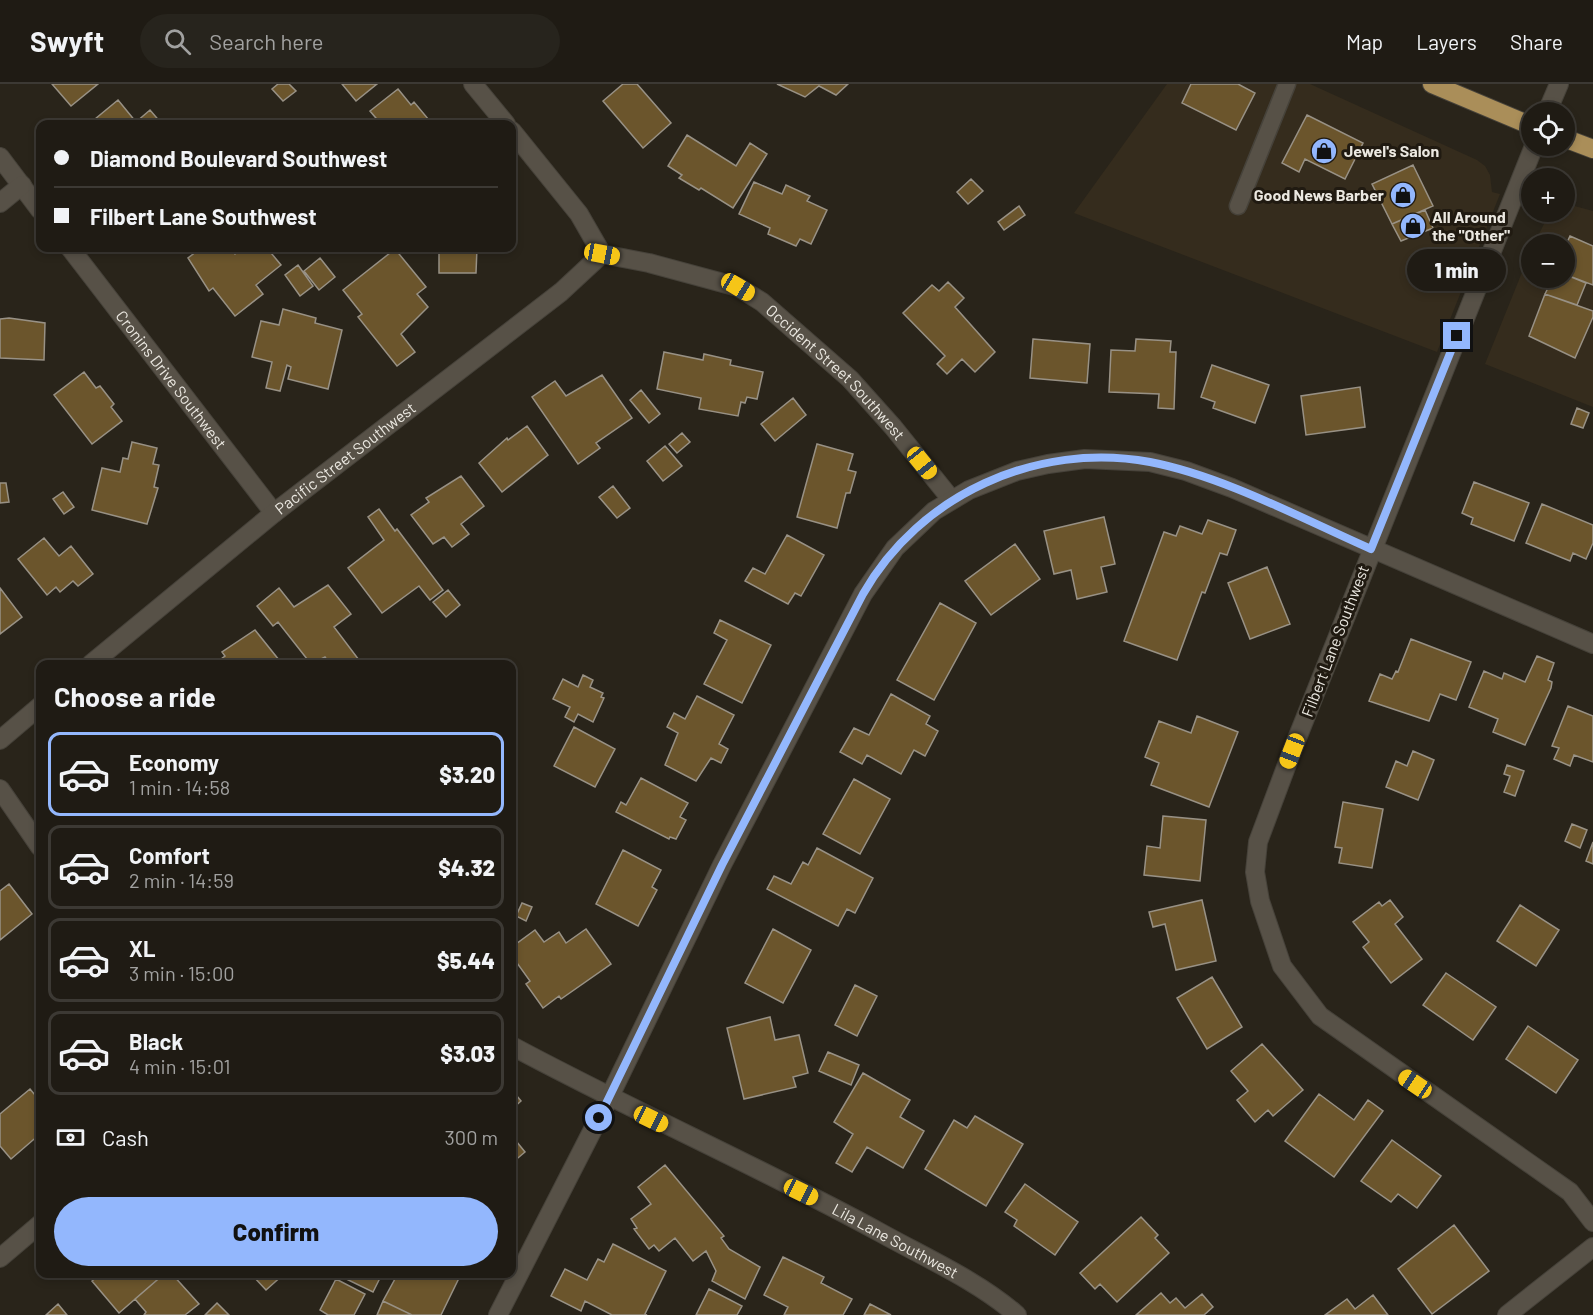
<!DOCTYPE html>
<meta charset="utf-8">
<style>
:root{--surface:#1f1b14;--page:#27241d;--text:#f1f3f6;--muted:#a1a1a0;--line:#3c3934;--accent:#93b7fd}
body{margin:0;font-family:Barlow,sans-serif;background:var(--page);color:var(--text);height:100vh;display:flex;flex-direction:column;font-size:22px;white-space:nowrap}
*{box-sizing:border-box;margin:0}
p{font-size:20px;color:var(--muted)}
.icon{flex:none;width:33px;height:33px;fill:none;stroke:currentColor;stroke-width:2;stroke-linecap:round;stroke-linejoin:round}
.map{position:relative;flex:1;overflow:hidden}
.sheet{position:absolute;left:36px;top:576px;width:480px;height:618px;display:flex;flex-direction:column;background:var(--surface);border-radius:12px;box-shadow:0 3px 9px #0003,0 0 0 2px var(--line)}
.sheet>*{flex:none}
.guide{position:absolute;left:36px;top:36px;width:480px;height:132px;border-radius:12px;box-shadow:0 3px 9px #0003,0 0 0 2px var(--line);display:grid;align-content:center;height:132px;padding:0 18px;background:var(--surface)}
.fabs{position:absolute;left:1521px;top:18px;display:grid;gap:12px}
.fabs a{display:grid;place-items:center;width:54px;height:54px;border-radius:50%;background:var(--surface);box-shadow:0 3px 9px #0003,0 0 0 2px var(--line);font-size:30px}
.end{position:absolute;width:27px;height:27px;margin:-14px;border:8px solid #93b7fd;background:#111;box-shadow:0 0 0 3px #111}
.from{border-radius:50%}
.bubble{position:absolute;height:42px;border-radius:21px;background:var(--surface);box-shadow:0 3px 9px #0003,0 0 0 2px var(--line);font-size:20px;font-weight:800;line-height:42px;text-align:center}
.car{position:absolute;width:18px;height:36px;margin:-18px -9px;border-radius:8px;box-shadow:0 0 4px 2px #0007;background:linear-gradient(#f5c518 24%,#345 0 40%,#f5c518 0 76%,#345 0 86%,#f5c518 0)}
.guide b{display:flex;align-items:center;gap:21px;height:57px;font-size:22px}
.guide b+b{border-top:2px solid var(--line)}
.guide i{width:15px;height:15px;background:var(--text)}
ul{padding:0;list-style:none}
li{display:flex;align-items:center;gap:18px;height:84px;margin:0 12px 9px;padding:0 6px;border:3px solid var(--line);border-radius:12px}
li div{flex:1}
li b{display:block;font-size:22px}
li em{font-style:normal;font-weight:800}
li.active{border-color:var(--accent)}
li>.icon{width:54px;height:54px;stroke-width:1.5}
h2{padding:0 18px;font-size:27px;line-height:72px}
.pay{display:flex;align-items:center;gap:15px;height:66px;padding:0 18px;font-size:22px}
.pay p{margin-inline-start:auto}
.action{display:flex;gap:12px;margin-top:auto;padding:12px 18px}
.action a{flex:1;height:69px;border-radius:36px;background:var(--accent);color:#111;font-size:24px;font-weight:800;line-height:69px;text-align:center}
header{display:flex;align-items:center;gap:36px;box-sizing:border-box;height:84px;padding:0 30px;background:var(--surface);border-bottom:2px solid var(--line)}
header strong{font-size:28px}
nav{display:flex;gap:33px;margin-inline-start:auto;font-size:21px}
.search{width:420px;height:54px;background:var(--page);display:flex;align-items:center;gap:15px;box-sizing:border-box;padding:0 21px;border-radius:33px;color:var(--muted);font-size:22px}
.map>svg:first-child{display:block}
</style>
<header>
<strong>Swyft</strong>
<div class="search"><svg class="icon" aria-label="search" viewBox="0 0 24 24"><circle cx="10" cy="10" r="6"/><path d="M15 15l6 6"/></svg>Search here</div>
<nav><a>Map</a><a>Layers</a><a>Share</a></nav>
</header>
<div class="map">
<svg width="1593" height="1231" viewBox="0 0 1593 1231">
<rect width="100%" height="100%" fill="#29241a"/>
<path fill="#352c1d" d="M 1167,0 L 1310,0 L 1477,76 L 1485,82 L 1490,91 L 1492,108 L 1500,110 L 1437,268 L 1074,129 Z
M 1567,120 L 1593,127 L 1593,323 L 1485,280 L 1531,166 L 1532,194 L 1564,194 L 1564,160 L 1534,160 L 1550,128 L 1564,128 L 1565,121 Z"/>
<path fill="#6b552c" stroke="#989185" stroke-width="1.5" d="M 52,0 L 98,0 L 71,22 Z
M 278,0 L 289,0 L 296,7 L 283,17 L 272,5 Z
M 342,0 L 377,0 L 356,17 Z
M 623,0 L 637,0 L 671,39 L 643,64 L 603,17 Z
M 777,0 L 848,0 L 836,11 L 819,2 L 805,13 Z
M 1191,0 L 1238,0 L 1255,9 L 1236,46 L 1182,19 Z
M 398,5 L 411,21 L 414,18 L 429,36 L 426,38 L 428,40 L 381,40 L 370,27 Z
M 118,16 L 136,38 L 150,26 L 162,40 L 89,40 Z
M 1307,31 L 1363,59 L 1345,95 L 1305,75 L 1299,88 L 1282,79 Z
M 687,51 L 736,82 L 750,59 L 767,70 L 733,124 L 701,104 L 699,106 L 679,94 L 682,91 L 668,82 Z
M 1413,81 L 1433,122 L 1392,140 L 1372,100 Z
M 971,95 L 983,107 L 968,120 L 957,108 Z
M 754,98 L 782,110 L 786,101 L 810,112 L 807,117 L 827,126 L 811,160 L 800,155 L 796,162 L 768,150 L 770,144 L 739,130 Z
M 1019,122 L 1025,131 L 1004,146 L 998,138 Z
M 1425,126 L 1433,144 L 1401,157 L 1392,140 Z
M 1570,152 L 1593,162 L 1593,201 L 1564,190 L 1564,165 Z
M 201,164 L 229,164 L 235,170 L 243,164 L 267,164 L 281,181 L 256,201 L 263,210 L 235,232 L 213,204 L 209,207 L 188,174 Z
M 439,164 L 477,164 L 476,189 L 439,189 Z
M 395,165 L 426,203 L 417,210 L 428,223 L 401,250 L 415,268 L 397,282 L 358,233 L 362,230 L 343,206 Z
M 320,174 L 335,193 L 319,206 L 304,187 Z
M 298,181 L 313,202 L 300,212 L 285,191 Z
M 1564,190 L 1586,199 L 1577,221 L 1545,210 L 1553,194 L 1564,194 Z
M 948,198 L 964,214 L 955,223 L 995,268 L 975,288 L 962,275 L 947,290 L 937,280 L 945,272 L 903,229 L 932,201 L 939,207 Z
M 1545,210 L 1593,227 L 1593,233 L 1575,274 L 1529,252 Z
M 283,225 L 316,234 L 315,239 L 342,246 L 328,305 L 288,295 L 291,283 L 287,281 L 280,307 L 266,304 L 272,278 L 252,273 L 261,237 L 279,241 Z
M 9,234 L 45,239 L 44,276 L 0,274 L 0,235 Z
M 1033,255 L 1090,260 L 1087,299 L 1030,294 Z
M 1136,255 L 1171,257 L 1170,268 L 1176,268 L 1174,325 L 1158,324 L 1159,310 L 1109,308 L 1111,266 L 1135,267 Z
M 664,268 L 703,276 L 704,270 L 731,276 L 730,281 L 763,288 L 757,315 L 747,313 L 745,319 L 741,318 L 738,332 L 699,325 L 701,314 L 657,305 Z
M 1212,281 L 1269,301 L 1255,339 L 1213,324 L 1215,318 L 1201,313 Z
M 84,288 L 96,304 L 100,302 L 114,320 L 111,323 L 122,337 L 92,360 L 54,311 Z
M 602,291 L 632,334 L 596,359 L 600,364 L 578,380 L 532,313 L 555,297 L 566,312 Z
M 1360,303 L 1365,343 L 1306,351 L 1301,312 Z
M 641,306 L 660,330 L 649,339 L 630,316 Z
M 793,314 L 806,331 L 775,357 L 761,340 Z
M 1577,324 L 1589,329 L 1583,344 L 1571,340 Z
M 527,342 L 548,371 L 502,408 L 479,379 L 507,354 L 508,356 Z
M 682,349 L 690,358 L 677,369 L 669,360 Z
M 132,358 L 157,364 L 153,380 L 159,381 L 154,403 L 158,404 L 147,440 L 92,426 L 102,384 L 120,388 L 123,374 L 128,375 Z
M 817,360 L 853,370 L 848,386 L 856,388 L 850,409 L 846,409 L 837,444 L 797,433 Z
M 665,362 L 682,382 L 663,397 L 647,377 Z
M 461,392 L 484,422 L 461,440 L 469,450 L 452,463 L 444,453 L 433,460 L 411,431 L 429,418 L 426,414 Z
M 1474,398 L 1529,419 L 1514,457 L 1471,440 L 1473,434 L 1462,429 Z
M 0,399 L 6,399 L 9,418 L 0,419 Z
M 613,402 L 630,424 L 617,434 L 599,413 Z
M 63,408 L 74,423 L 64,430 L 53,415 Z
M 1542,420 L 1593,441 L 1593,459 L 1586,475 L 1573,469 L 1570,477 L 1526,459 Z
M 379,425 L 395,447 L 397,445 L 443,506 L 430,516 L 419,502 L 382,529 L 348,484 L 384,456 L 368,433 Z
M 1104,433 L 1115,480 L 1101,483 L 1107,508 L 1077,515 L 1071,486 L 1054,490 L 1044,447 Z
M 1208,436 L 1236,446 L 1227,471 L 1220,469 L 1205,509 L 1202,508 L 1177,576 L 1124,557 L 1164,448 L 1176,452 L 1180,442 L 1202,450 Z
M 787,451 L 824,471 L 801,512 L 795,509 L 788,520 L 745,497 L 753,484 L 765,490 Z
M 44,454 L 59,472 L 71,462 L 93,490 L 78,502 L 73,497 L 60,508 L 56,503 L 47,511 L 18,475 Z
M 1015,460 L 1040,495 L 991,531 L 965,497 Z
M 1267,483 L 1290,540 L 1250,555 L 1228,499 Z
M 328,501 L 351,530 L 334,543 L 362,580 L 330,580 L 325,573 L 311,580 L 278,538 L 273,542 L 257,522 L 279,504 L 294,523 Z
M 0,504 L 22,533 L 0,550 Z
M 448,506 L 460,521 L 446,533 L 433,518 Z
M 940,519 L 976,539 L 934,616 L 897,596 Z
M 720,536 L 771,561 L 742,619 L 704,600 L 727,556 L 714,549 Z
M 255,546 L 279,576 L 274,580 L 214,580 L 225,572 L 222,568 Z
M 1411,555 L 1471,578 L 1456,616 L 1440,610 L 1429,637 L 1369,617 L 1380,590 L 1392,595 L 1396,587 L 1398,588 Z
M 1537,572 L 1554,579 L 1548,596 L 1552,598 L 1551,604 L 1525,661 L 1493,648 L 1498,635 L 1469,623 L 1484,587 L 1502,595 L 1504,589 L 1525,598 Z
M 583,591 L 593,596 L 590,603 L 603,609 L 601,613 L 604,614 L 593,638 L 578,630 L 574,638 L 565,633 L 570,623 L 553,615 L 563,595 L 578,603 Z
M 891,610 L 930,632 L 926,640 L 938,647 L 925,672 L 914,666 L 901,690 L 867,671 L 862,680 L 840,668 L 854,644 L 869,651 Z
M 697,612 L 734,631 L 719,660 L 728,665 L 721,679 L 711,674 L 696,697 L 665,681 L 678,649 L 667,643 L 674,629 L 685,635 Z
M 1568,622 L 1593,632 L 1593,678 L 1574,671 L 1570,682 L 1554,675 L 1559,664 L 1552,662 Z
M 1197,632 L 1238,648 L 1209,723 L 1151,701 L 1159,679 L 1145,673 L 1159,637 L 1191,649 Z
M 574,643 L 615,665 L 595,703 L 554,682 Z
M 1413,667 L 1434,676 L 1418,716 L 1386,703 L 1396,677 L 1407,682 Z
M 1507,681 L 1524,687 L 1515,712 L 1504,708 L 1510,692 L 1504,690 Z
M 641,694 L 688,719 L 680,733 L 686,736 L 676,755 L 670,753 L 669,755 L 616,728 L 621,718 L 626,721 Z
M 854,695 L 890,715 L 860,770 L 823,750 Z
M 1343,718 L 1383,725 L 1372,784 L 1339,779 L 1342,764 L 1335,763 Z
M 1163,732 L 1206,736 L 1200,797 L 1144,791 L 1147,762 L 1160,764 Z
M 1572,740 L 1587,746 L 1580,764 L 1565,757 Z
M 1593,758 L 1593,780 L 1586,777 Z
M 817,764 L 873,794 L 855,829 L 847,825 L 838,842 L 767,805 L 774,792 L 791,800 L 803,778 L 808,781 Z
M 623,766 L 661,786 L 652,803 L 657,806 L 638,842 L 596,820 Z
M 9,800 L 32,830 L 0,856 L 0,807 Z
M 1202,816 L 1216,877 L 1176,886 L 1165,840 L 1153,843 L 1149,828 Z
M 1390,816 L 1403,833 L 1395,840 L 1422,875 L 1391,899 L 1363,863 L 1369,858 L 1353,838 L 1379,818 L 1382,822 Z
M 522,819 L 532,823 L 526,837 L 516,832 Z
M 1520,821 L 1559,846 L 1536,882 L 1497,857 Z
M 586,845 L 611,880 L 561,915 L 559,912 L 543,924 L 526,900 L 530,897 L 512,872 L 512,863 L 535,846 L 544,858 L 559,848 L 566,859 Z
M 773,845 L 811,866 L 783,919 L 745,899 Z
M 1446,889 L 1496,923 L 1473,956 L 1423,921 Z
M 1212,893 L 1242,943 L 1207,965 L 1177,914 Z
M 855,901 L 877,912 L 857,952 L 835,941 Z
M 770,933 L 775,956 L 799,951 L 808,989 L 793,993 L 796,1003 L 744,1015 L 727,944 Z
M 1528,942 L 1578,976 L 1556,1009 L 1506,975 Z
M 1262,960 L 1303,1006 L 1273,1032 L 1268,1026 L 1255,1038 L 1237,1016 L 1248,1007 L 1231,987 Z
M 828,968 L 859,981 L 851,1001 L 819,987 Z
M 863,989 L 910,1016 L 900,1033 L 924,1047 L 903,1084 L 867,1063 L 852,1088 L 836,1079 L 853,1050 L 834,1038 Z
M 30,1005 L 40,1017 L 40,1050 L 11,1075 L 0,1062 L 0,1030 Z
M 512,1006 L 521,1017 L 512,1025 Z
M 1319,1010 L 1354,1036 L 1368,1016 L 1383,1027 L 1334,1093 L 1285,1057 Z
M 975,1032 L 1023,1060 L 986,1122 L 925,1085 L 954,1036 L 967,1044 Z
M 512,1052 L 525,1068 L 512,1079 Z
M 1392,1056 L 1441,1092 L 1417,1124 L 1398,1110 L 1391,1118 L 1361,1097 Z
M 665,1081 L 724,1152 L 721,1154 L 729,1165 L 760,1183 L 745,1215 L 712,1197 L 716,1187 L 706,1167 L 693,1177 L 675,1154 L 659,1167 L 654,1161 L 649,1165 L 634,1145 L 637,1144 L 631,1135 L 651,1120 L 638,1103 Z
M 1025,1100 L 1078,1138 L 1055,1171 L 1014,1142 L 1017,1136 L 1005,1128 Z
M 1141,1133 L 1158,1151 L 1155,1154 L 1169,1169 L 1117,1218 L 1100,1200 L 1095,1205 L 1080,1189 Z
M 1454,1141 L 1489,1187 L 1432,1230 L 1398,1185 Z
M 613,1160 L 666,1187 L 645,1230 L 647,1231 L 612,1231 L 585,1217 L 581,1227 L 551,1212 L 565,1185 L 587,1196 L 598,1175 L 604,1178 Z
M 783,1173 L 824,1193 L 821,1199 L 852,1215 L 843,1231 L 784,1231 L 788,1223 L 764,1211 Z
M 101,1190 L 164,1190 L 119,1229 L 92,1197 Z
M 164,1190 L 172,1190 L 199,1220 L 185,1231 L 144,1231 L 146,1228 L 135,1215 Z
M 251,1190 L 284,1190 L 266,1206 Z
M 344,1190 L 382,1190 L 373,1208 L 342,1193 Z
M 390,1190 L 461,1190 L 441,1231 L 412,1231 L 383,1217 L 396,1193 Z
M 336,1195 L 365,1210 L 354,1231 L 328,1231 L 320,1226 Z
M 709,1205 L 742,1222 L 737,1231 L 696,1231 Z
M 1161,1209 L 1170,1219 L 1176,1214 L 1185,1224 L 1202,1210 L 1213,1223 L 1204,1231 L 1136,1231 Z
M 1373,1211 L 1388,1231 L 1325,1231 L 1347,1215 L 1355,1225 Z
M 383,1217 L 412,1231 L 377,1231 Z
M 217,1219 L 229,1231 L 205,1231 Z
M 58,1220 L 67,1231 L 46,1231 Z
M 870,1220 L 891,1231 L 864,1231 Z"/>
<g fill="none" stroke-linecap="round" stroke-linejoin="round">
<g stroke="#46423a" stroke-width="19">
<path id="lane" d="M 1238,122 L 1287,0"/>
</g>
<g stroke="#46423a" stroke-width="20">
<g id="street">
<path d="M 473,0 L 506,40"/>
<path d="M 1547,28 L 1559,0"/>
<path id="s1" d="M 512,47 L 579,130 L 602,170 L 649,179 L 738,203 L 762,218 L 850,295 L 893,343 L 951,415"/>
<path d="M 1534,62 L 1292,667 L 1258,758 L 1255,788 L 1260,817 L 1282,882 L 1320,932 L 1570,1108 L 1593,1138"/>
<path d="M 0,73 L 40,126"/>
<path d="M 0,119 L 22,101"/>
<path id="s2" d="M 70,164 L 274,429"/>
<path id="s3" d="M 91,580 L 274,429 L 561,208 L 602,170"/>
<path d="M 0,656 L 40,622"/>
<path d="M 0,705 L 40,763"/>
<path id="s4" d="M 512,962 C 633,1027 760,1083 881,1149 C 926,1174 978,1197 1017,1231"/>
<path d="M 0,1174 L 40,1140"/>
<path d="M 498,1231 L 609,1014 L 722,781 L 863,510 L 895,464 L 934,427 L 969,406 L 1017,387 L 1048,380 L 1085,375 L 1150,378 L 1186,387 L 1232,404 L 1593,560"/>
<path d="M 1507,1231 L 1593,1163"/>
</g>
</g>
<g stroke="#46423a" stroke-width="20">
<path id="primary" d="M 1432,0 L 1532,42
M 1564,54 L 1593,65"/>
</g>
<use href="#lane" stroke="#575147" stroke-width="16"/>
<use href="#street" stroke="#575147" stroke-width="18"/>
<use href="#primary" stroke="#aa8e59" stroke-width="18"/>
</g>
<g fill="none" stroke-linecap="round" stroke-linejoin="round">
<path stroke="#93b7fd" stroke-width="8" d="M 599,1034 L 722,781 L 863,510 C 919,411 1037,357 1150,378 C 1223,392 1303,435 1371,465 L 1457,252"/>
</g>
<defs>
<g id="shop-disc" transform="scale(1.35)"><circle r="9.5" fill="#93b7fd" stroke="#201a11"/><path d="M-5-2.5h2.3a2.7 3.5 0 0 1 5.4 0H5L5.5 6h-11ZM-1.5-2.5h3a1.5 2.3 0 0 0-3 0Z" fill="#111"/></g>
</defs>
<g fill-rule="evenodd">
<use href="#shop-disc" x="1324" y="67"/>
<use href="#shop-disc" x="1403" y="111"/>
<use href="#shop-disc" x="1413" y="142"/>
</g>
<g text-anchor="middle" stroke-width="6" stroke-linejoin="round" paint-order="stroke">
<g font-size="16" font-weight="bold" fill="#ebe8e1" stroke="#201a11" text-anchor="start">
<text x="1344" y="73">Jewel's Salon</text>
<text x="1384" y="117" text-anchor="end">Good News Barber</text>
<text x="1432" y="139">All Around<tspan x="1432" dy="18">the "Other"</tspan></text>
</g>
<g font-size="16" fill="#ebe8e1" stroke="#201a11">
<text dy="6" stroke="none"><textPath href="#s1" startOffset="423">Occident Street Southwest</textPath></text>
<text dy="6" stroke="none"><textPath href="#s2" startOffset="166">Cronins Drive Southwest</textPath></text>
<text dy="6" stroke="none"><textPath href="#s3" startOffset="327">Pacific Street Southwest</textPath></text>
<text transform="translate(1335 557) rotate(-69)" y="6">Filbert Lane Southwest</text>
<text dy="6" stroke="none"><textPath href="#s4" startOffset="430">Lila Lane Southwest</textPath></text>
</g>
</g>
</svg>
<div class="fabs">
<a><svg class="icon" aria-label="locate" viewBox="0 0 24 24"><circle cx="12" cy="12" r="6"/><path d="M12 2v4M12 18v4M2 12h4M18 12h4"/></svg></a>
<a>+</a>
<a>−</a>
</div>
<i class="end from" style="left:599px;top:1034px"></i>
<i class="end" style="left:1457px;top:252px"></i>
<div class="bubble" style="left:1407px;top:165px;width:99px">1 min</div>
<i class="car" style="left:602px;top:170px;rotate:101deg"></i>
<i class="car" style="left:738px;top:203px;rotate:121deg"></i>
<i class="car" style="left:922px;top:379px;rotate:141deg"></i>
<i class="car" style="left:1292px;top:667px;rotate:201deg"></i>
<i class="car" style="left:1415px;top:1000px;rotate:304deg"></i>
<i class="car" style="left:651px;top:1035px;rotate:116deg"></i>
<i class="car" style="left:801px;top:1108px;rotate:116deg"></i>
<div class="guide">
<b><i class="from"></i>Diamond Boulevard Southwest</b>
<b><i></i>Filbert Lane Southwest</b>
</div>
<section class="sheet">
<h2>Choose a ride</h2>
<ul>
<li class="active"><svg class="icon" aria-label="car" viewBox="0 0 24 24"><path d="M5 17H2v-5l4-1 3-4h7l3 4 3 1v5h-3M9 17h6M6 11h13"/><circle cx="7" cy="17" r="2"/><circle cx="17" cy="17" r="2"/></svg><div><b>Economy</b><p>1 min · 14:58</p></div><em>$3.20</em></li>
<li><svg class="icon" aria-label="car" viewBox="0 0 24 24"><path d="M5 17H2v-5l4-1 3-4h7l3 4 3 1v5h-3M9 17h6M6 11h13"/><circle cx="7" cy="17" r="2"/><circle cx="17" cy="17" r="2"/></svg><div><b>Comfort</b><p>2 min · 14:59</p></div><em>$4.32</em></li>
<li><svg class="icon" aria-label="car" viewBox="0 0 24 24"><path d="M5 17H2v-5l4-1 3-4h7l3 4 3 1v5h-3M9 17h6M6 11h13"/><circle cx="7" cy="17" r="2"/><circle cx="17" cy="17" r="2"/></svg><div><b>XL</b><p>3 min · 15:00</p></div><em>$5.44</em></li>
<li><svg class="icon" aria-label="car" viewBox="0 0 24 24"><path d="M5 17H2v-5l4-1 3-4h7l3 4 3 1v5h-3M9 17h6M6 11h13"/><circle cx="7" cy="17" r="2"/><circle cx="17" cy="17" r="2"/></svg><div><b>Black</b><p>4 min · 15:01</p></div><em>$3.03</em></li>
</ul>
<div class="pay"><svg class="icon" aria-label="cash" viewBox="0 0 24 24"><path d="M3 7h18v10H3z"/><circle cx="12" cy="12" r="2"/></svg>Cash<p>300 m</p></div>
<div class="action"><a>Confirm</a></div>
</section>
</div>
